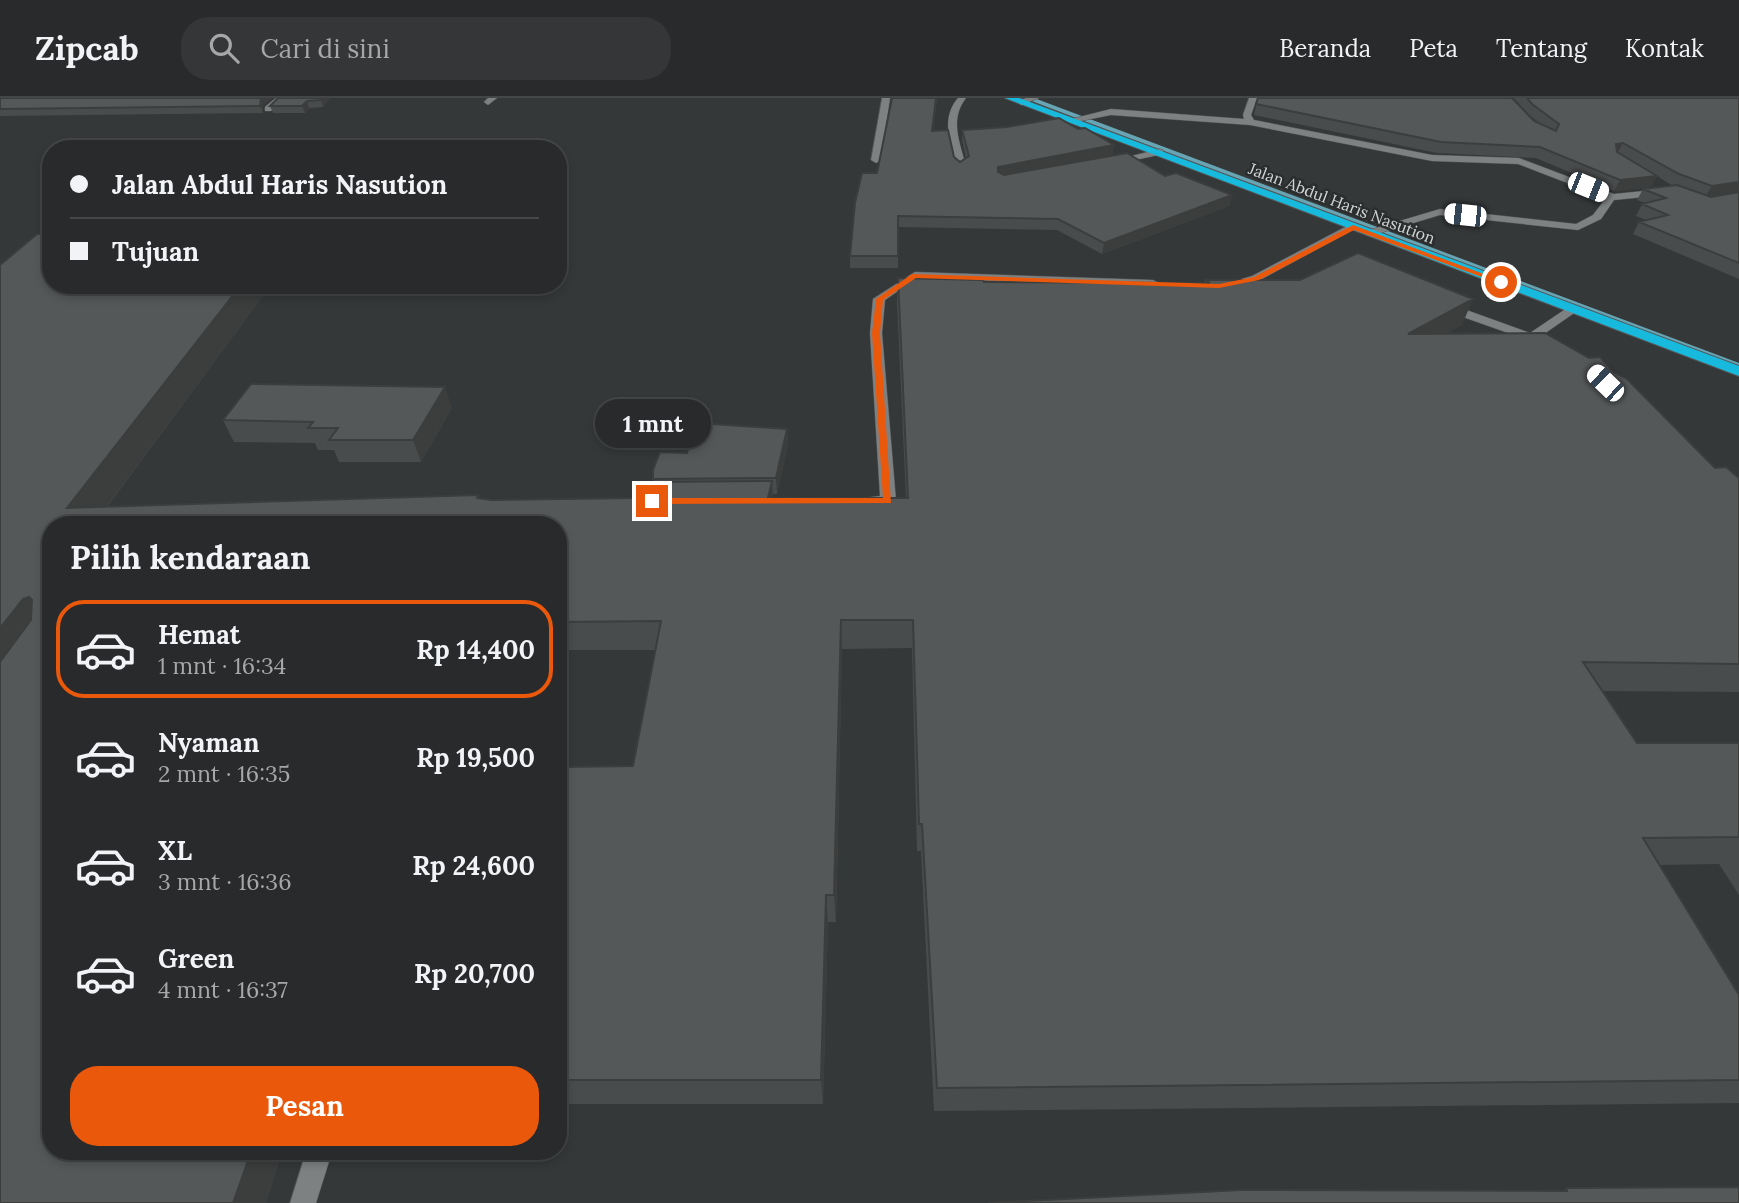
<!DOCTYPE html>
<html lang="id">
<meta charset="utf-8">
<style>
:root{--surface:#282a2b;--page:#343637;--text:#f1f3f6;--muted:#a5a7a9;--line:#444647;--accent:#ea580c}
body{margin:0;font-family:Lora,serif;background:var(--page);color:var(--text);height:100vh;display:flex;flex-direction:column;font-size:26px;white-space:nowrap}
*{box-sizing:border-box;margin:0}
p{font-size:23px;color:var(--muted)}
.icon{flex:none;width:38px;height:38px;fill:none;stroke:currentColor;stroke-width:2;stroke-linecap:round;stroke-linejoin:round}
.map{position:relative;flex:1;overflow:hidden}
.panel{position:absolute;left:42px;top:418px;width:525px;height:644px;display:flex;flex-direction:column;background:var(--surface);border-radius:28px;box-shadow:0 4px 10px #0003,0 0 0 2px var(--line)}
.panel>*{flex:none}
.top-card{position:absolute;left:42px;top:42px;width:525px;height:154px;border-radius:28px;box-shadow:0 4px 10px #0003,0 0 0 2px var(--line);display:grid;align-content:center;height:154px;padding:0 28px;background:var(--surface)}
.end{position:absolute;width:32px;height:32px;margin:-16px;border:9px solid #ea580c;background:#fff;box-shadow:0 0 0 4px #fff}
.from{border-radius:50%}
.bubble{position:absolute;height:49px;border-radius:24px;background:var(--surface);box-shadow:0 4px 10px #0003,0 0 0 2px var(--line);font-size:23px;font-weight:700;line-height:49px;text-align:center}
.car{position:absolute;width:21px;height:42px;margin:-21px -10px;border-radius:9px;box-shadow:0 0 5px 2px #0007;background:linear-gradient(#fff 24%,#345 0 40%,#fff 0 76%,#345 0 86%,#fff 0)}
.top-card b{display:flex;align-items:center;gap:24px;height:66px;font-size:26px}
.top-card b+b{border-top:2px solid var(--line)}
.top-card i{width:18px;height:18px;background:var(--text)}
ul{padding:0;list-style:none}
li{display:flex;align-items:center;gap:21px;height:98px;margin:0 14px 10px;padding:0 14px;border:4px solid transparent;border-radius:28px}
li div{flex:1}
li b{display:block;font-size:26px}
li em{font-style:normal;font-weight:700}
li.active{border-color:var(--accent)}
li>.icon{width:63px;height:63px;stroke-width:1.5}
h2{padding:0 28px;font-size:32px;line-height:84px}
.button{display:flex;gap:14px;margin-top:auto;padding:14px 28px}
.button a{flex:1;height:80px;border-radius:28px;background:var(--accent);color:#fff;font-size:28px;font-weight:700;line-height:80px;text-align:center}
header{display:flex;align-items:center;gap:42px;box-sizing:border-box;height:98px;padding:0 35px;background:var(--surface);border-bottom:2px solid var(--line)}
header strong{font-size:33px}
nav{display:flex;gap:38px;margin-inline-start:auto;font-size:24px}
.search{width:490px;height:63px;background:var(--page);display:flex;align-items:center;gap:18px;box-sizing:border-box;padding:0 24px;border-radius:28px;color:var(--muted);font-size:26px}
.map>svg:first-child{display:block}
</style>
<header>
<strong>Zipcab</strong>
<div class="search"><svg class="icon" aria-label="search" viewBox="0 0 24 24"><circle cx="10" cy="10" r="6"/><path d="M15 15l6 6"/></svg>Cari di sini</div>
<nav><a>Beranda</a><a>Peta</a><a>Tentang</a><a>Kontak</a></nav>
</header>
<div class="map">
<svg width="1739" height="1105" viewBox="0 0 1739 1105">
<rect width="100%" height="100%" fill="#353839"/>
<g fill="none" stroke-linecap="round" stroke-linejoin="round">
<path fill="#67a5b5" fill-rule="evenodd" d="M 1029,0 L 1034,0 L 1739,265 L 1739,271 L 1076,20 L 1029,2 Z"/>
<g stroke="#535556" stroke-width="1">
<path id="lane" d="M 488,0 L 497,0 L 488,7 L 484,4 Z
M 882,0 L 890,0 L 881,62 L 876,65 L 871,62 Z
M 1349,127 L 1358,129 L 1260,182 L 1227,190 L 1221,187 L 1252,178 Z
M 915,174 L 1153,182 L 1159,185 L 1153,188 L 917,180 L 885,202 L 882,235 L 896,403 C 888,410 868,410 860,403 L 863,400 L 880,398 L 870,235 L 873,201 Z
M 1447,205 L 1530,235 L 1570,208 L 1580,211 L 1541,238 L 1548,243 L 1542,247 L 1443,212 L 1441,209 Z
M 306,1054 L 332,1054 L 316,1105 L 290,1105 Z"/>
</g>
<g stroke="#535556" stroke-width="1">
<path id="street" d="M 276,0 L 285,0 L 271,13 L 265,13 L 265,9 Z
M 958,0 L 966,0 C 949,22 960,44 966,69 L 961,72 L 956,69 C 951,45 940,21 958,0 Z
M 1026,0 L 1039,0 L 1021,7 L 1017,4 Z
M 1249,0 L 1257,0 L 1251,17 L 1254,22 L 1432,57 L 1519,60 L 1614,96 L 1664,91 L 1669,94 L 1664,97 L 1614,102 L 1601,121 L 1578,132 L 1440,117 L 1370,138 L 1366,137 L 1366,133 L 1440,111 L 1576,126 L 1593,117 L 1606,100 L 1518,66 L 1432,63 L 1250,27 L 1111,17 L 1071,25 L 1067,22 L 1111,11 L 1244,21 L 1243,17 Z
M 1160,51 L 1163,52 L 1163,56 L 1112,67 L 1107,64 Z"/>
</g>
<g stroke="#535556" stroke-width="2">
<path id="highway" d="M 1005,0 L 1019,0 L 1739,268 L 1739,278 Z"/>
</g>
<use href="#lane" fill="#7e8182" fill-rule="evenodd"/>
<use href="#street" fill="#7e8182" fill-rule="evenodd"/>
<use href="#highway" fill="#17badc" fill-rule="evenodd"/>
</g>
<path fill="#494c4d" d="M 0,0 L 263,7 L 263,15 L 0,18 Z
M 278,0 L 330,0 L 323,9 L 309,10 L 305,15 L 273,15 L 270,8 Z
M 892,0 L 937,0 L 933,33 L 954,59 L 960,64 L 966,60 L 962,42 L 962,32 L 1078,31 L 1114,47 L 1112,57 L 1165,78 L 1232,97 L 1229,108 L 1102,156 L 1057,132 L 898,129 L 898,170 L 850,170 L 850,158 L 877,75 Z
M 1258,0 L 1514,4 L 1534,23 L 1541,26 L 1528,16 L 1514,0 L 1739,0 L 1739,181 L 1633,136 L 1639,124 L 1646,122 L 1636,118 L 1642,106 L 1645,105 L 1637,102 L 1643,91 L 1673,88 L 1657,78 L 1651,89 L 1614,93 L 1536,60 L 1437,55 L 1254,17 Z
M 0,167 L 271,187 L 107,409 L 478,397 L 479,401 L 491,402 L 635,400 L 651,392 L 654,384 L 653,381 L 687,355 L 787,331 L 788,346 L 777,396 L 773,396 L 773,400 L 906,400 L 897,205 L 898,180 L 984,184 L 1204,185 L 1204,182 L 1462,227 L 1446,235 L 1614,274 L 1715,370 L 1739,380 L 1739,594 L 1603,593 L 1637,645 L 1739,645 L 1739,797 L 1719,766 L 1659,767 L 1739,897 L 1739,1005 L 934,1013 L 921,753 L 917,753 L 912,550 L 842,551 L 836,824 L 828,824 L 823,1006 L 558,1006 L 558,676 L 633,668 L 655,552 L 558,552 L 558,427 L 51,427 L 282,1054 L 266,1105 L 0,1105 Z
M 452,310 L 421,364 L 339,364 L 334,352 L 318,352 L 315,345 L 234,344 L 223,322 Z"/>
<path fill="#3c3e3e" d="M 261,0 L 273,0 L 263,7 L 263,15 L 260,8 Z
M 323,0 L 330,0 L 323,9 L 321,2 Z
M 307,3 L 309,10 L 305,15 L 302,8 Z
M 1623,45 L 1617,56 L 1616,46 Z
M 1114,47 L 1112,57 L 998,79 L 998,69 Z
M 1657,78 L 1651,89 L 1614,93 L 1620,82 Z
M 1739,84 L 1739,94 L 1705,99 L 1712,88 Z
M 1232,97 L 1229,108 L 1102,156 L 1104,145 Z
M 241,187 L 271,187 L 93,427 L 67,410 Z
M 1473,201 L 1462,227 L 1398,262 L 1408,236 Z
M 445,289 L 452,310 L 421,364 L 413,342 Z
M 787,331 L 788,346 L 777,396 L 776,380 Z
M 772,383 L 774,411 L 768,400 Z
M 29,499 L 50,528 L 0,589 L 0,530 L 23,501 Z
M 841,522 L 842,551 L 836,824 L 834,797 Z
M 826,797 L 828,824 L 823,1006 L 821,982 Z
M 251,1054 L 282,1054 L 266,1105 L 233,1105 Z"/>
<path fill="#555859" stroke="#3c3e3e" stroke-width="2" d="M 0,0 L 261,0 L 260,8 L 0,11 Z
M 278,0 L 323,0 L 321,2 L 307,3 L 302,8 L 270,8 Z
M 892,0 L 936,0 L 932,33 L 948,32 L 954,59 L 960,64 L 969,58 L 962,32 L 1007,29 L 1059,20 L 1078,31 L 1085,30 L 1114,47 L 998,69 L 998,74 L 1004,77 L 1127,55 L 1165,78 L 1176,75 L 1232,97 L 1104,145 L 1058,121 L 898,118 L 898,158 L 850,158 L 855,105 L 862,75 L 877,75 Z
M 1258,0 L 1512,0 L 1534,23 L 1556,33 L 1559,26 L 1532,6 L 1527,0 L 1739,0 L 1739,84 L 1712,88 L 1679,76 L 1623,45 L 1616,46 L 1617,54 L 1657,78 L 1620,82 L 1540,49 L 1441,44 L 1256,6 Z
M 1677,87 L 1711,99 L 1739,94 L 1739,165 L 1639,124 L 1668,117 L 1642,106 L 1666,100 L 1643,91 Z
M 37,136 L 51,136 L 51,187 L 241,187 L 67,410 L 478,397 L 477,400 L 491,402 L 635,400 L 638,392 L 651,392 L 651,384 L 772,383 L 768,400 L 908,400 L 898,180 L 983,182 L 984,184 L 1210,185 L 1204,182 L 1300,182 L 1358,155 L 1473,201 L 1408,236 L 1545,235 L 1589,260 L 1600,259 L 1614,274 L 1627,281 L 1715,370 L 1726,369 L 1739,380 L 1739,566 L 1583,564 L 1637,645 L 1739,645 L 1739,739 L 1643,740 L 1739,897 L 1739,982 L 937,990 L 922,726 L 919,726 L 913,522 L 841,522 L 834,797 L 826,797 L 821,982 L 558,982 L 558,676 L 561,676 L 564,669 L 633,668 L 661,523 L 558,524 L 558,427 L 51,427 L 51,1054 L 251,1054 L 233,1105 L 0,1105 L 0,564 L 31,522 L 32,502 L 29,499 L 23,501 L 0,530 L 0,167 Z
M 251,286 L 445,289 L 413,342 L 329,342 L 338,330 L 308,330 L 313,324 L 223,322 Z
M 697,325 L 787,331 L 776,380 L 653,381 L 653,372 L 660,354 L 687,355 Z
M 1739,1089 L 1739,1105 L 988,1105 L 1241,1092 L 1567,1093 L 1566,1090 Z"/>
<path fill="#ea580c" d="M 1353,127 L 1505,184 L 1498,185 L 1354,132 L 1259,182 L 1219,190 L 916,180 L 883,202 L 880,235 L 891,405 L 652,406 L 648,403 L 652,400 L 883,400 L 872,235 L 876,201 L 912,176 L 1219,186 L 1254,179 Z"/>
<g text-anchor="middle" stroke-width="5" stroke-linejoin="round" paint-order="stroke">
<g font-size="16" fill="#d2d4d4" stroke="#2b2e2f">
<text transform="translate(1342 105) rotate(21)" y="6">Jalan Abdul Haris Nasution</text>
</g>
</g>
</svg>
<i class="end from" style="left:1501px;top:184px"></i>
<i class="end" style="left:652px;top:403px"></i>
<div class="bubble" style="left:595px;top:301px;width:116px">1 mnt</div>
<i class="car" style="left:1588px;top:89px;rotate:112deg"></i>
<i class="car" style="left:1465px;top:117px;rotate:276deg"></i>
<i class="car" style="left:1605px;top:285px;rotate:314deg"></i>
<div class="top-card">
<b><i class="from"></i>Jalan Abdul Haris Nasution</b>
<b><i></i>Tujuan</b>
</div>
<section class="panel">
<h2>Pilih kendaraan</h2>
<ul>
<li class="active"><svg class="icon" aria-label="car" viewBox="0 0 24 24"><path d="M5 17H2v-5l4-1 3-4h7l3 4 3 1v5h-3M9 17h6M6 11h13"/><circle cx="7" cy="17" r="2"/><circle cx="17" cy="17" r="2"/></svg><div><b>Hemat</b><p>1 mnt · 16:34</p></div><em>Rp 14,400</em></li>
<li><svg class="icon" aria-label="car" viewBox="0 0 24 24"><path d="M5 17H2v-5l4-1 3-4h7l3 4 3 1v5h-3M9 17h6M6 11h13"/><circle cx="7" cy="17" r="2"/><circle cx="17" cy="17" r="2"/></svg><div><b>Nyaman</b><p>2 mnt · 16:35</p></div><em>Rp 19,500</em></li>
<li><svg class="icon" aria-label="car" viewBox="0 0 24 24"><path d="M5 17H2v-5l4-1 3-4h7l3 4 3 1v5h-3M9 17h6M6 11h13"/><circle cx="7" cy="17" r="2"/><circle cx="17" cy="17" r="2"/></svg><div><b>XL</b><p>3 mnt · 16:36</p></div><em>Rp 24,600</em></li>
<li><svg class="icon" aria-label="car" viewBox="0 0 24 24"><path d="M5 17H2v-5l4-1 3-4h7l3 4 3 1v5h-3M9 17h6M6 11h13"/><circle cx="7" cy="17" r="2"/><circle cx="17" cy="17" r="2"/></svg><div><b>Green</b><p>4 mnt · 16:37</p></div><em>Rp 20,700</em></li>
</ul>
<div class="button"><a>Pesan</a></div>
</section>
</div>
